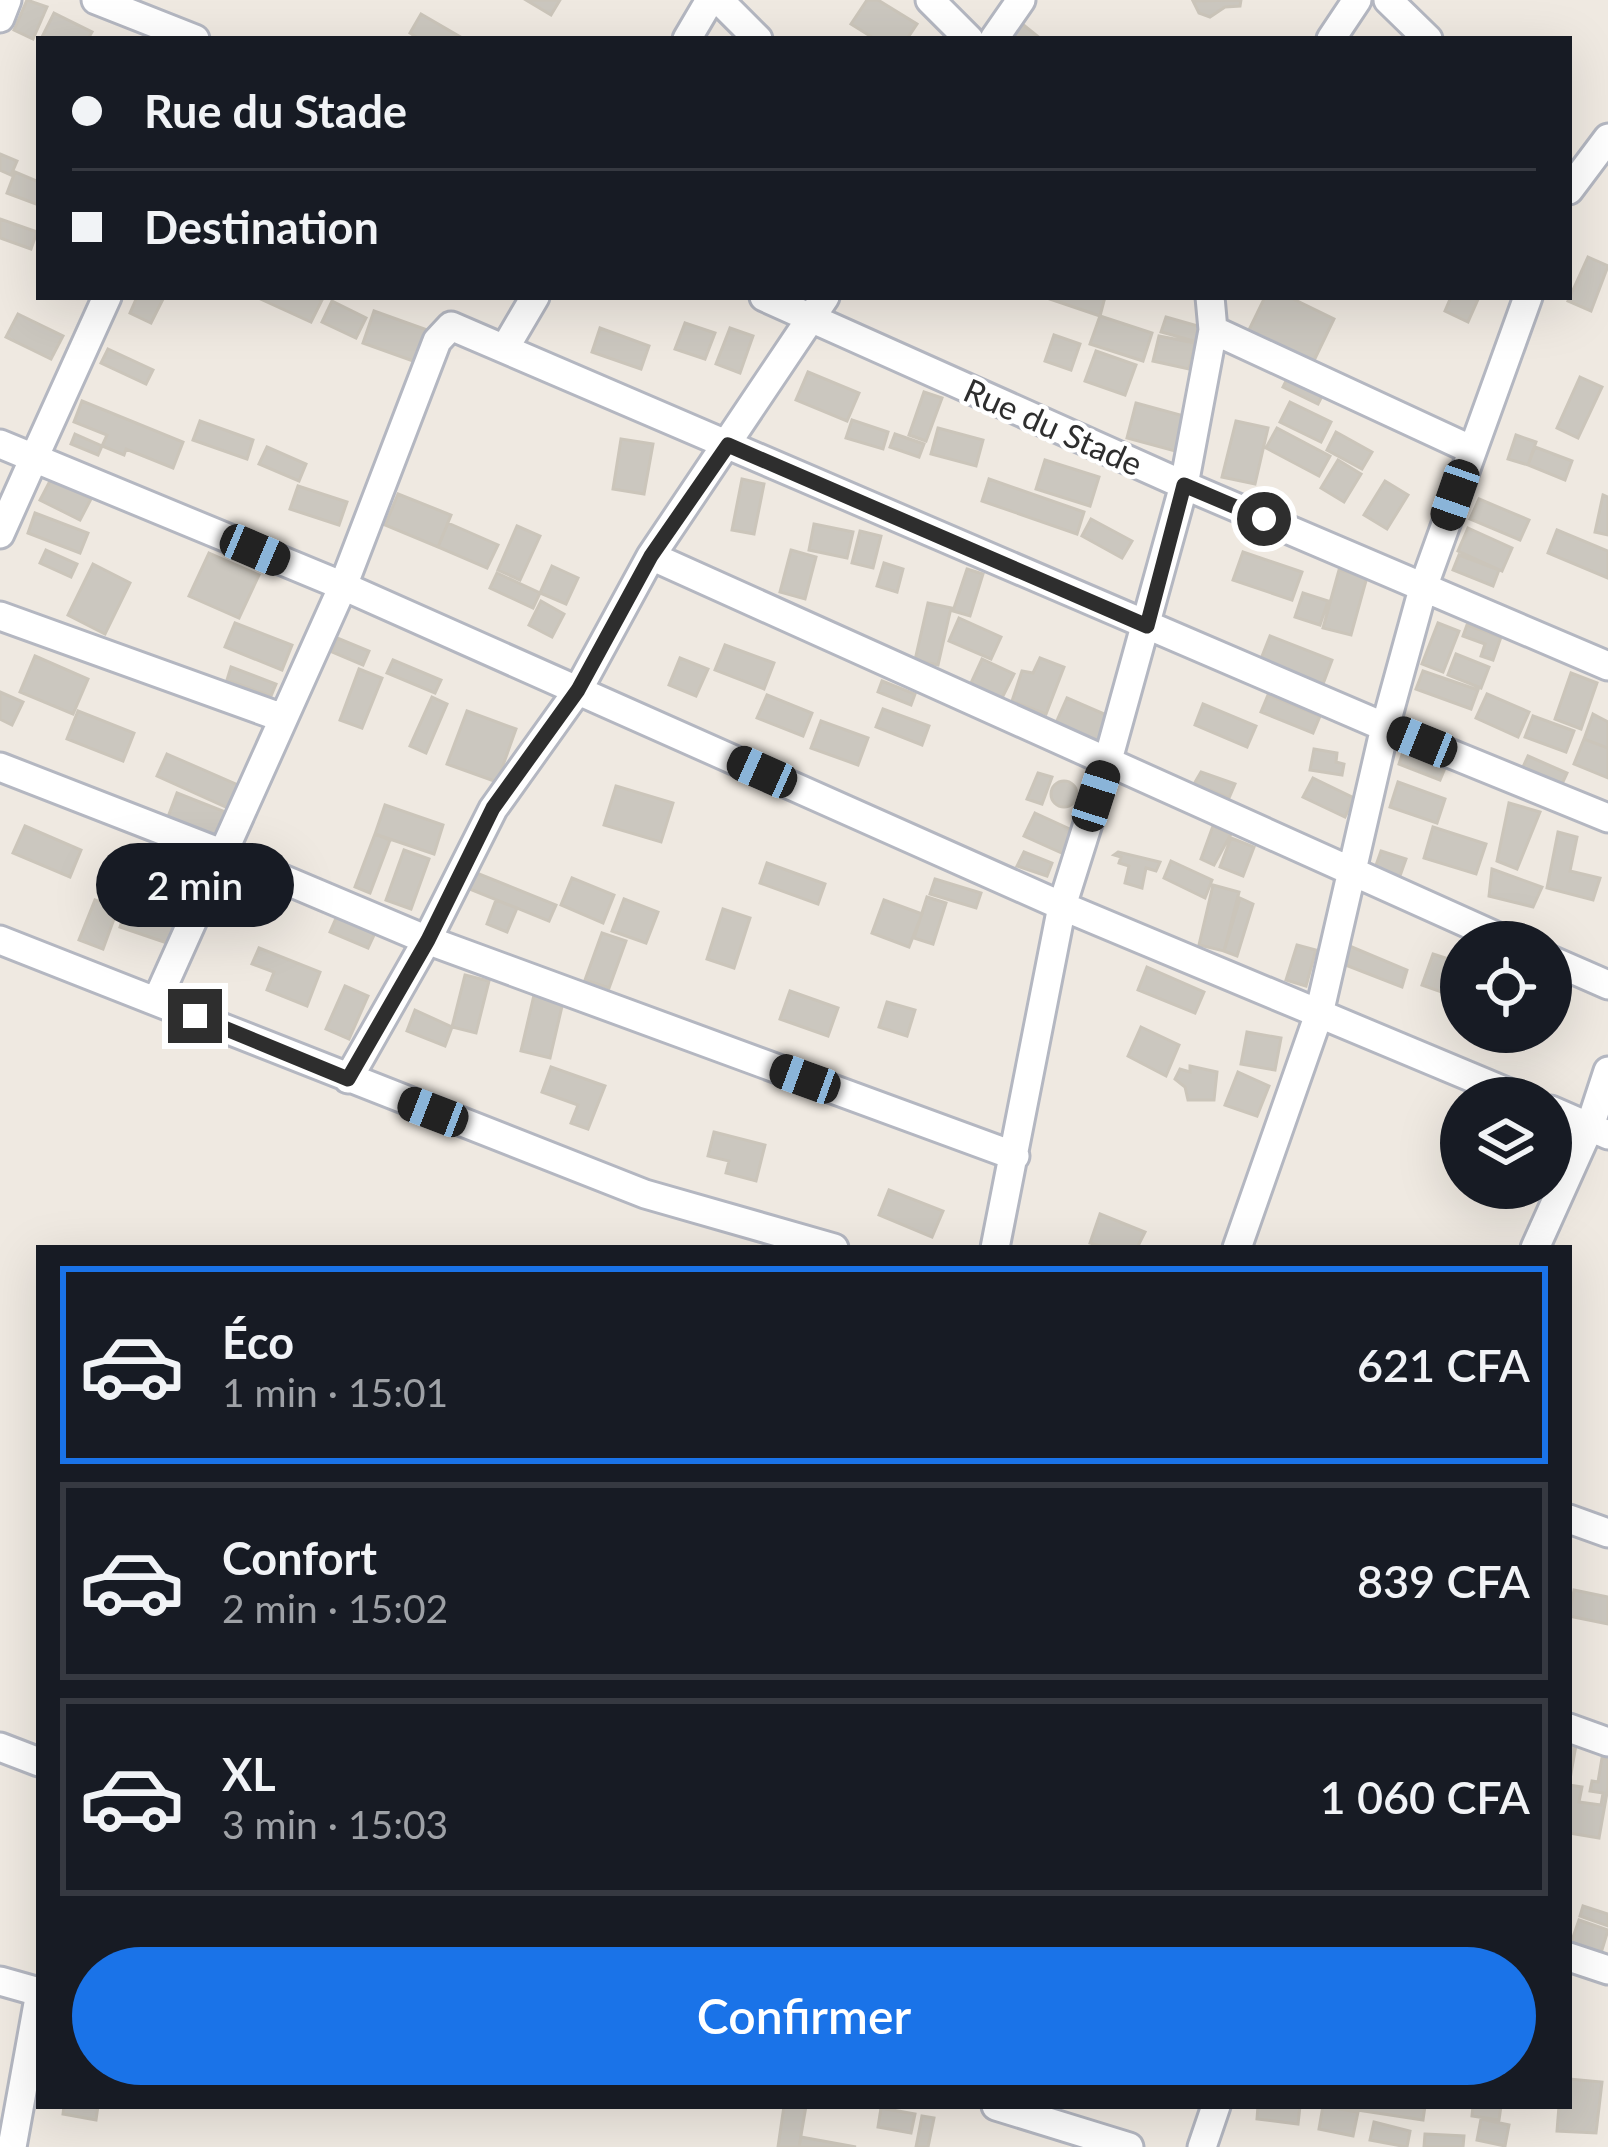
<!DOCTYPE html>
<html lang="fr">
<meta charset="utf-8">
<style>
:root{--surface:#171b24;--page:#20242c;--text:#f1f3f6;--muted:#9ea1a6;--line:#363941;--accent:#1a73e8}
body{margin:0;font-family:Lato,sans-serif;background:var(--page);color:var(--text);height:100vh;display:flex;flex-direction:column;font-size:45px;white-space:nowrap}
*{box-sizing:border-box;margin:0}
p{font-size:39px;color:var(--muted)}
.icon{flex:none;width:66px;height:66px;fill:none;stroke:currentColor;stroke-width:2;stroke-linecap:round;stroke-linejoin:round}
.map{position:relative;flex:1;overflow:hidden}
.sheet{position:absolute;left:36px;top:1245px;width:1536px;height:864px;display:flex;flex-direction:column;background:var(--surface);border-radius:0px;box-shadow:0 12px 48px #0002}
.sheet>*{flex:none}
.guide{position:absolute;left:36px;top:36px;width:1536px;height:264px;border-radius:0px;box-shadow:0 12px 48px #0002;display:grid;align-content:center;height:264px;padding:0 36px;background:var(--surface)}
.fabs{position:absolute;left:1440px;top:921px;display:grid;gap:24px}
.fabs a{display:grid;place-items:center;width:132px;height:132px;border-radius:50%;background:var(--surface);box-shadow:0 12px 48px #0002;font-size:60px}
.end{position:absolute;width:54px;height:54px;margin:-27px;border:15px solid #2e2e2e;background:#fff;box-shadow:0 0 0 6px #fff}
.from{border-radius:50%}
.bubble{position:absolute;height:84px;border-radius:42px;background:var(--surface);box-shadow:0 12px 48px #0002;font-size:39px;font-weight:600;line-height:84px;text-align:center}
.car{position:absolute;width:36px;height:72px;margin:-36px -18px;border-radius:15px;box-shadow:0 0 9px 3px #0007;background:linear-gradient(#222 24%,#8ab4d8 0 40%,#222 0 76%,#8ab4d8 0 86%,#222 0)}
.guide b{display:flex;align-items:center;gap:42px;height:114px;font-size:45px}
.guide b+b{border-top:3px solid var(--line)}
.guide i{width:30px;height:30px;background:var(--text)}
ul{padding:21px 0 0;list-style:none}
li{display:flex;align-items:center;gap:36px;height:198px;margin:0 24px 18px;padding:0 12px;border:6px solid var(--line);border-radius:0px}
li div{flex:1}
li b{display:block;font-size:45px}
li em{font-style:normal;font-weight:600}
li.current{border-color:var(--accent)}
li>.icon{width:108px;height:108px;stroke-width:1.5}
.cta{display:flex;gap:24px;margin-top:auto;padding:24px 36px}
.cta a{flex:1;height:138px;border-radius:72px;background:var(--accent);color:#fff;font-size:48px;font-weight:600;line-height:138px;text-align:center}
.map>svg:first-child{display:block}
</style>
<div class="map">
<svg width="1608" height="2147" viewBox="0 0 1608 2147">
<rect width="100%" height="100%" fill="#efe9e1"/>
<path fill="#cbc7bf" stroke="#cbc5ba" stroke-width="3" d="M 27,0 L 47,7 L 33,39 L 14,30 Z
M 526,0 L 560,0 L 551,15 Z
M 867,0 L 878,0 L 917,24 L 907,39 L 875,39 L 851,24 Z
M 1241,0 L 1240,6 L 1225,7 L 1210,17 L 1199,13 L 1193,1 Z
M 54,13 L 92,32 L 88,39 L 41,39 Z
M 421,14 L 464,39 L 419,39 L 410,33 Z
M 1021,23 L 1041,39 L 1009,39 Z
M 0,154 L 17,161 L 11,175 L 0,170 Z
M 15,172 L 39,182 L 39,205 L 7,193 Z
M 0,219 L 37,232 L 31,249 L 0,238 Z
M 1588,257 L 1608,266 L 1591,311 L 1568,301 Z
M 137,297 L 164,297 L 151,323 L 130,313 Z
M 256,297 L 315,297 L 322,300 L 311,322 Z
M 1044,297 L 1105,297 L 1100,316 Z
M 1265,297 L 1289,297 L 1334,319 L 1310,369 L 1245,338 Z
M 1451,297 L 1479,297 L 1468,322 L 1445,311 Z
M 332,301 L 366,318 L 356,338 L 322,322 Z
M 374,311 L 427,330 L 416,362 L 363,343 Z
M 18,314 L 63,336 L 51,359 L 6,337 Z
M 1100,316 L 1152,333 L 1143,361 L 1090,344 Z
M 1166,317 L 1205,328 L 1201,343 L 1161,332 Z
M 685,323 L 715,333 L 705,359 L 675,349 Z
M 600,328 L 649,346 L 641,369 L 592,352 Z
M 730,328 L 753,336 L 740,373 L 716,364 Z
M 1054,335 L 1080,344 L 1071,370 L 1045,361 Z
M 1159,336 L 1195,343 L 1189,369 L 1153,361 Z
M 108,349 L 153,370 L 146,384 L 101,363 Z
M 1096,351 L 1136,365 L 1125,395 L 1085,381 Z
M 808,372 L 859,393 L 847,421 L 796,400 Z
M 1290,373 L 1325,390 L 1318,404 L 1283,387 Z
M 1580,377 L 1602,387 L 1578,438 L 1557,428 Z
M 924,392 L 942,398 L 926,441 L 909,435 Z
M 82,401 L 183,442 L 173,468 L 126,449 L 124,455 L 102,446 L 107,435 L 74,422 Z
M 1290,402 L 1331,422 L 1321,442 L 1280,422 Z
M 1136,403 L 1184,416 L 1175,451 L 1127,438 Z
M 852,420 L 888,432 L 883,449 L 846,438 Z
M 200,421 L 253,440 L 247,459 L 193,440 Z
M 1236,421 L 1268,428 L 1255,484 L 1222,477 Z
M 938,428 L 983,440 L 976,466 L 931,454 Z
M 1277,428 L 1330,456 L 1319,476 L 1266,448 Z
M 1336,432 L 1372,452 L 1362,469 L 1327,450 Z
M 75,434 L 102,446 L 98,455 L 71,444 Z
M 895,434 L 924,444 L 919,457 L 890,447 Z
M 1516,435 L 1536,442 L 1528,465 L 1508,459 Z
M 621,439 L 653,444 L 644,494 L 613,489 Z
M 267,447 L 306,464 L 299,481 L 259,464 Z
M 1535,447 L 1572,461 L 1565,480 L 1528,465 Z
M 1045,460 L 1099,477 L 1090,506 L 1036,489 Z
M 1338,460 L 1361,474 L 1344,502 L 1321,488 Z
M 51,479 L 91,499 L 80,520 L 40,500 Z
M 742,479 L 764,484 L 754,534 L 732,530 Z
M 989,479 L 1084,512 L 1077,534 L 982,501 Z
M 1385,481 L 1408,495 L 1387,529 L 1364,515 Z
M 298,486 L 347,502 L 339,525 L 290,509 Z
M 398,494 L 451,515 L 438,547 L 385,525 Z
M 1603,495 L 1608,497 L 1608,535 L 1595,532 Z
M 1479,499 L 1529,520 L 1520,540 L 1470,519 Z
M 35,513 L 88,533 L 80,553 L 28,533 Z
M 1091,519 L 1132,541 L 1122,558 L 1082,536 Z
M 448,523 L 498,545 L 487,568 L 438,547 Z
M 814,524 L 853,532 L 847,558 L 809,550 Z
M 517,526 L 540,536 L 520,580 L 498,570 Z
M 1468,528 L 1512,548 L 1502,571 L 1458,551 Z
M 1557,530 L 1608,551 L 1608,578 L 1548,553 Z
M 860,531 L 881,536 L 873,568 L 852,563 Z
M 46,550 L 77,564 L 71,577 L 40,563 Z
M 791,550 L 816,557 L 805,599 L 780,592 Z
M 1243,552 L 1302,572 L 1292,600 L 1233,580 Z
M 209,553 L 259,575 L 239,618 L 189,596 Z
M 1459,555 L 1499,570 L 1493,586 L 1453,570 Z
M 884,563 L 903,569 L 897,592 L 877,586 Z
M 93,564 L 130,583 L 105,634 L 68,615 Z
M 552,566 L 578,578 L 566,604 L 540,593 Z
M 967,569 L 983,574 L 970,616 L 953,611 Z
M 1339,570 L 1367,577 L 1351,635 L 1323,628 Z
M 497,573 L 540,593 L 533,608 L 490,588 Z
M 1303,593 L 1328,601 L 1320,625 L 1295,617 Z
M 541,601 L 564,614 L 552,637 L 529,625 Z
M 928,603 L 951,608 L 938,665 L 915,660 Z
M 959,618 L 1001,637 L 991,659 L 949,641 Z
M 235,623 L 292,645 L 282,670 L 225,647 Z
M 1438,623 L 1459,631 L 1443,672 L 1422,664 Z
M 1467,625 L 1501,637 L 1493,660 L 1481,656 L 1485,644 L 1463,636 Z
M 1270,636 L 1332,660 L 1323,684 L 1261,659 Z
M 337,638 L 369,651 L 363,665 L 332,652 Z
M 725,645 L 774,663 L 764,689 L 715,670 Z
M 1456,654 L 1489,667 L 1481,688 L 1448,675 Z
M 35,656 L 88,679 L 73,714 L 20,692 Z
M 680,658 L 708,669 L 696,696 L 669,685 Z
M 1040,658 L 1064,667 L 1046,714 L 1012,701 L 1022,671 L 1033,673 Z
M 982,659 L 1014,674 L 1002,698 L 971,683 Z
M 393,660 L 441,680 L 435,693 L 387,673 Z
M 231,667 L 276,684 L 271,696 L 227,680 Z
M 359,669 L 382,678 L 362,728 L 340,720 Z
M 1423,671 L 1478,690 L 1471,709 L 1416,689 Z
M 1571,673 L 1597,683 L 1581,729 L 1555,719 Z
M 882,681 L 915,694 L 911,705 L 878,692 Z
M 0,692 L 23,702 L 12,725 L 0,719 Z
M 1487,694 L 1529,712 L 1518,737 L 1476,718 Z
M 767,695 L 812,713 L 803,736 L 757,718 Z
M 1268,695 L 1320,716 L 1313,733 L 1261,712 Z
M 432,697 L 447,704 L 426,753 L 410,746 Z
M 1067,698 L 1109,716 L 1099,741 L 1056,723 Z
M 1203,704 L 1256,726 L 1247,747 L 1195,725 Z
M 883,709 L 929,726 L 922,745 L 876,727 Z
M 78,711 L 134,733 L 123,761 L 67,739 Z
M 467,711 L 516,729 L 497,782 L 447,764 Z
M 1593,714 L 1608,722 L 1608,748 L 1584,739 Z
M 1533,716 L 1574,731 L 1566,752 L 1525,737 Z
M 821,721 L 868,738 L 858,765 L 811,748 Z
M 1584,739 L 1608,748 L 1608,778 L 1574,764 Z
M 1314,749 L 1337,753 L 1336,762 L 1344,764 L 1342,775 L 1310,770 Z
M 1403,752 L 1445,768 L 1440,780 L 1399,764 Z
M 167,754 L 238,785 L 228,808 L 157,776 Z
M 1528,756 L 1567,773 L 1562,784 L 1523,767 Z
M 1201,772 L 1235,784 L 1229,798 L 1211,790 L 1209,796 L 1200,793 L 1202,787 L 1194,784 Z
M 1038,773 L 1052,777 L 1042,804 L 1027,799 Z
M 1313,778 L 1354,798 L 1345,817 L 1303,797 Z
M1051 794a13 13 0 1 1 26 0a13 13 0 1 1-26 0Z
M 1398,782 L 1445,799 L 1437,823 L 1390,807 Z
M 616,786 L 673,803 L 661,842 L 604,825 Z
M 177,793 L 228,813 L 218,837 L 168,817 Z
M 1509,803 L 1540,812 L 1517,869 L 1497,861 Z
M 385,805 L 443,825 L 434,854 L 375,834 Z
M 1035,813 L 1074,831 L 1064,854 L 1024,836 Z
M 25,826 L 81,850 L 70,877 L 13,853 Z
M 1213,826 L 1231,834 L 1214,865 L 1201,859 Z
M 1433,827 L 1486,844 L 1476,874 L 1424,858 Z
M 1558,832 L 1577,837 L 1570,871 L 1600,878 L 1593,900 L 1547,888 Z
M 375,834 L 390,840 L 370,893 L 355,887 Z
M 1231,838 L 1254,847 L 1243,876 L 1220,867 Z
M 156,849 L 200,866 L 193,884 L 149,867 Z
M 404,850 L 429,859 L 411,909 L 386,900 Z
M 1381,851 L 1406,859 L 1400,876 L 1375,868 Z
M 1024,852 L 1052,863 L 1047,876 L 1017,866 Z
M 1118,852 L 1160,862 L 1156,871 L 1146,868 L 1142,888 L 1125,883 L 1129,866 L 1119,863 L 1121,857 L 1114,855 Z
M 1171,861 L 1212,880 L 1205,898 L 1164,878 Z
M 767,863 L 825,884 L 818,904 L 760,883 Z
M 1492,869 L 1542,887 L 1533,907 L 1489,896 Z
M 474,872 L 556,905 L 549,921 L 467,888 Z
M 572,878 L 614,895 L 603,923 L 561,905 Z
M 935,879 L 981,893 L 976,908 L 930,894 Z
M 1213,885 L 1239,892 L 1224,951 L 1199,945 Z
M 927,897 L 946,903 L 933,944 L 914,938 Z
M 1240,898 L 1253,904 L 1237,956 L 1224,951 Z
M 624,899 L 658,912 L 646,943 L 612,931 Z
M 95,900 L 118,908 L 103,949 L 79,940 Z
M 129,900 L 182,918 L 173,945 L 120,927 Z
M 496,900 L 517,908 L 507,932 L 487,924 Z
M 884,900 L 922,914 L 909,947 L 872,933 Z
M 723,909 L 750,918 L 734,968 L 707,959 Z
M 337,916 L 375,933 L 368,948 L 330,932 Z
M 602,933 L 626,941 L 609,988 L 585,980 Z
M 1297,945 L 1316,950 L 1306,986 L 1286,980 Z
M 1347,945 L 1407,970 L 1402,987 L 1343,964 Z
M 259,948 L 320,972 L 307,1006 L 267,990 L 274,972 L 252,964 Z
M 1433,954 L 1461,963 L 1453,996 L 1422,985 Z
M 1147,967 L 1204,992 L 1195,1013 L 1138,990 Z
M 465,975 L 489,981 L 476,1033 L 452,1027 Z
M 345,986 L 368,996 L 349,1039 L 326,1029 Z
M 790,991 L 838,1008 L 828,1036 L 780,1019 Z
M 534,995 L 563,1002 L 550,1058 L 521,1051 Z
M 887,1002 L 915,1010 L 907,1036 L 879,1027 Z
M 415,1010 L 452,1027 L 445,1046 L 407,1031 Z
M 1141,1027 L 1179,1045 L 1166,1076 L 1128,1056 Z
M 1247,1032 L 1281,1038 L 1275,1070 L 1241,1064 Z
M 1190,1066 L 1217,1072 L 1214,1100 L 1188,1100 L 1185,1087 L 1175,1079 L 1180,1069 L 1190,1072 Z
M 551,1067 L 605,1086 L 588,1129 L 571,1123 L 578,1105 L 542,1092 Z
M 1238,1072 L 1269,1086 L 1257,1116 L 1225,1105 Z
M 714,1132 L 765,1145 L 756,1181 L 726,1173 L 729,1161 L 708,1156 Z
M 889,1190 L 943,1211 L 932,1237 L 879,1215 Z
M 1100,1214 L 1145,1232 L 1137,1248 L 1106,1248 L 1090,1243 Z
M 1574,1590 L 1608,1597 L 1608,1624 L 1569,1616 Z
M 1569,1744 L 1576,1745 L 1569,1785 L 1582,1787 L 1579,1802 L 1601,1805 L 1603,1793 L 1590,1791 L 1592,1781 L 1598,1782 L 1602,1758 L 1608,1759 L 1608,1787 L 1599,1838 L 1569,1833 Z
M 1583,1906 L 1608,1914 L 1608,1926 L 1580,1916 Z
M 1579,1920 L 1608,1930 L 1601,1953 L 1571,1943 Z
M 1569,2079 L 1602,2082 L 1596,2133 L 1557,2131 L 1559,2106 L 1569,2106 Z
M 64,2106 L 98,2106 L 96,2120 L 63,2114 Z
M 784,2106 L 806,2106 L 799,2147 L 778,2147 Z
M 1258,2106 L 1300,2106 L 1298,2124 L 1257,2119 Z
M 1323,2106 L 1358,2112 L 1353,2136 L 1319,2129 Z
M 1331,2106 L 1425,2106 L 1423,2120 Z
M 1473,2106 L 1501,2106 L 1499,2120 L 1472,2116 Z
M 881,2108 L 915,2114 L 911,2133 L 878,2127 Z
M 922,2116 L 934,2118 L 928,2147 L 916,2147 Z
M 1481,2119 L 1509,2125 L 1505,2146 L 1477,2140 Z
M 1374,2122 L 1410,2131 L 1407,2147 L 1370,2140 Z
M 1425,2134 L 1464,2136 L 1463,2147 L 1424,2147 Z
M 801,2137 L 856,2147 L 799,2147 Z"/>
<g fill="none" stroke-linecap="round" stroke-linejoin="round">
<g stroke="#b4b7c1" stroke-width="33">
<path id="minor" d="M 96,0 L 195,39
M 719,0 L 758,39
M 930,0 L 969,39
M 1388,0 L 1428,39
M 0,18 L 7,0
M 687,39 L 710,0
M 994,39 L 1021,0
M 1331,39 L 1357,0
M 1569,190 L 1608,138
M 764,297 L 1184,485 L 1608,666
M 1213,330 L 1470,449
M 505,348 L 535,297
M 0,444 L 34,458 L 107,297
M 0,534 L 34,458 L 343,586 L 1062,906 L 1521,1098
M 651,556 L 1509,942
M 0,616 L 283,718
M 0,767 L 221,853 L 427,940 L 1015,1156
M 0,940 L 645,1194 L 834,1248
M 1551,960 L 1608,985
M 157,1000 L 343,586 L 437,341 L 451,326 L 1385,727 L 1608,818
M 348,1079 L 427,940 L 493,809 L 578,690 L 651,556 L 825,297
M 1551,1110 L 1608,1135
M 995,1248 L 1062,906 L 1108,760 L 1184,485 L 1213,330 L 1210,297
M 1237,1248 L 1319,1014 L 1385,727 L 1424,585 L 1528,297
M 1535,1248 L 1590,1126 L 1608,1071
M 1569,1519 L 1608,1533
M 1569,1728 L 1608,1742
M 0,1747 L 39,1762
M 1569,1957 L 1608,1970
M 0,1981 L 39,1992
M 996,2106 L 1129,2147
M 12,2147 L 39,1998
M 1202,2147 L 1216,2106"/>
</g>
<use href="#minor" stroke="#fff" stroke-width="27"/>
</g>
<g fill="none" stroke-linecap="round" stroke-linejoin="round">
<path stroke="#2e2e2e" stroke-width="15" d="M 195,1016 L 348,1079 L 428,940 L 493,808 L 578,690 L 651,556 L 728,445 L 1147,626 L 1184,485 L 1264,519"/>
</g>
<g text-anchor="middle" stroke-width="9" stroke-linejoin="round" paint-order="stroke">
<g font-size="33" fill="#2e2e2e" stroke="#fff">
<text transform="translate(1053 427) rotate(24)" y="12">Rue du Stade</text>
</g>
</g>
</svg>
<div class="fabs">
<a><svg class="icon" aria-label="locate" viewBox="0 0 24 24"><circle cx="12" cy="12" r="6"/><path d="M12 2v4M12 18v4M2 12h4M18 12h4"/></svg></a>
<a><svg class="icon" aria-label="layers" viewBox="0 0 24 24"><path d="M12 4l9 5-9 5-9-5zM3 14l9 5 9-5"/></svg></a>
</div>
<i class="end from" style="left:1264px;top:519px"></i>
<i class="end" style="left:195px;top:1016px"></i>
<div class="bubble" style="left:96px;top:843px;width:198px">2 min</div>
<i class="car" style="left:1455px;top:495px;rotate:199deg"></i>
<i class="car" style="left:255px;top:550px;rotate:113deg"></i>
<i class="car" style="left:1422px;top:742px;rotate:292deg"></i>
<i class="car" style="left:762px;top:772px;rotate:294deg"></i>
<i class="car" style="left:1096px;top:796px;rotate:18deg"></i>
<i class="car" style="left:805px;top:1079px;rotate:290deg"></i>
<i class="car" style="left:433px;top:1112px;rotate:291deg"></i>
<div class="guide">
<b><i class="from"></i>Rue du Stade</b>
<b><i></i>Destination</b>
</div>
<section class="sheet">
<ul>
<li class="current"><svg class="icon" aria-label="car" viewBox="0 0 24 24"><path d="M5 17H2v-5l4-1 3-4h7l3 4 3 1v5h-3M9 17h6M6 11h13"/><circle cx="7" cy="17" r="2"/><circle cx="17" cy="17" r="2"/></svg><div><b>Éco</b><p>1 min · 15:01</p></div><em>621 CFA</em></li>
<li><svg class="icon" aria-label="car" viewBox="0 0 24 24"><path d="M5 17H2v-5l4-1 3-4h7l3 4 3 1v5h-3M9 17h6M6 11h13"/><circle cx="7" cy="17" r="2"/><circle cx="17" cy="17" r="2"/></svg><div><b>Confort</b><p>2 min · 15:02</p></div><em>839 CFA</em></li>
<li><svg class="icon" aria-label="car" viewBox="0 0 24 24"><path d="M5 17H2v-5l4-1 3-4h7l3 4 3 1v5h-3M9 17h6M6 11h13"/><circle cx="7" cy="17" r="2"/><circle cx="17" cy="17" r="2"/></svg><div><b>XL</b><p>3 min · 15:03</p></div><em>1 060 CFA</em></li>
</ul>
<div class="cta"><a>Confirmer</a></div>
</section>
</div>
